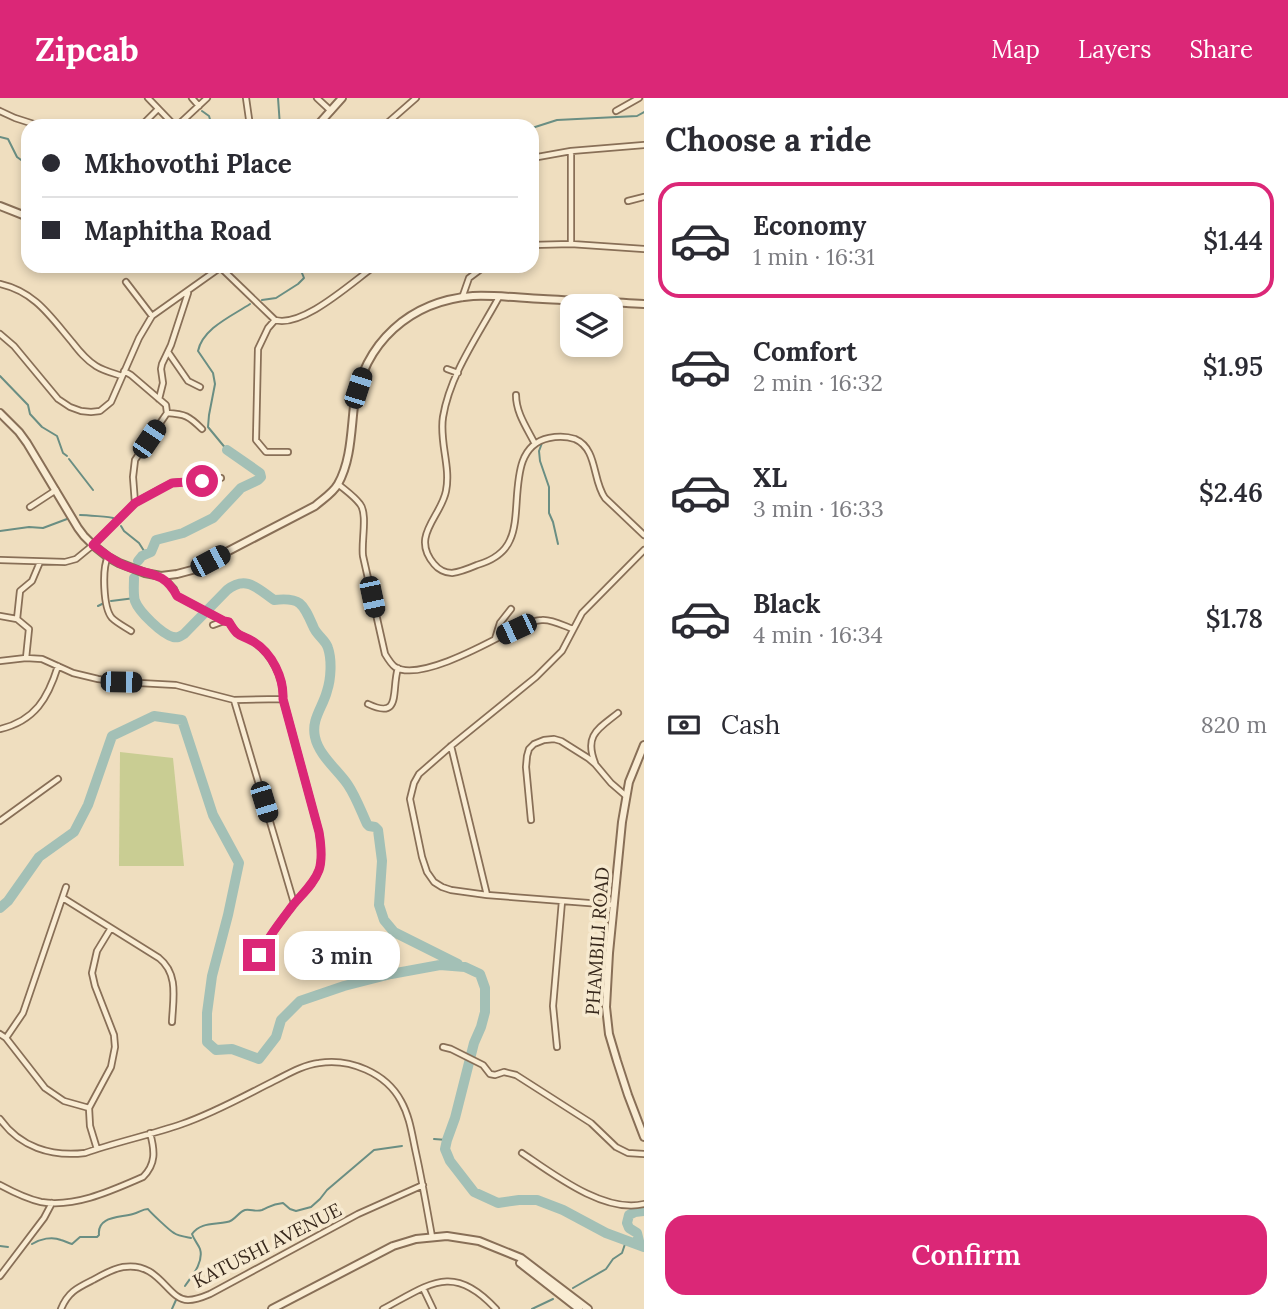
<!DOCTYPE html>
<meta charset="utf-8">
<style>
:root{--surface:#fff;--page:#f7f7f7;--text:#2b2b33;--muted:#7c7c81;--line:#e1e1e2;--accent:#db2777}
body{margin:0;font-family:Lora,serif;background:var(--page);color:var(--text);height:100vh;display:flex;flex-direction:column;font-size:26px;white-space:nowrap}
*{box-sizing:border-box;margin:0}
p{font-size:23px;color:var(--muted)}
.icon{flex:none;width:38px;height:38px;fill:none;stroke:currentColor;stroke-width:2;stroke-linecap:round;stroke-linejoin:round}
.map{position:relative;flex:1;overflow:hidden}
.side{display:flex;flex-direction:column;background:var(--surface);width:644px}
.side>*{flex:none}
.guide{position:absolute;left:21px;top:21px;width:518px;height:154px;border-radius:21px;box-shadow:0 4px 10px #0003;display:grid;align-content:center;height:154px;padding:0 21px;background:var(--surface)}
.buttons{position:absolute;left:560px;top:196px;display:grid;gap:14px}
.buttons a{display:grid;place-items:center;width:63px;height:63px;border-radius:14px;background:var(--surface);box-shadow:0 4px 10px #0003;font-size:35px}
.end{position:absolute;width:32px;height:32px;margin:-16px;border:9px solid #db2777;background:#fff;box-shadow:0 0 0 4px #fff}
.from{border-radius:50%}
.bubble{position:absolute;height:49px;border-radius:21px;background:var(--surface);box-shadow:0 4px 10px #0003;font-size:23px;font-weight:600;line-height:49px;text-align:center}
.car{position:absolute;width:21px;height:42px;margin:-21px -10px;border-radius:9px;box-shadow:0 0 5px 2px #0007;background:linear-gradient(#222 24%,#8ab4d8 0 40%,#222 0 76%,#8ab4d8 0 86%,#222 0)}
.guide b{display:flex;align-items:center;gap:24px;height:66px;font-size:26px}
.guide b+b{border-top:2px solid var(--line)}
.guide i{width:18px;height:18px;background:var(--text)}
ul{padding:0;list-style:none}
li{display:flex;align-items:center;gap:21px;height:116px;margin:0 14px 10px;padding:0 7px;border:4px solid transparent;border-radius:21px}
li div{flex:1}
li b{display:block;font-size:26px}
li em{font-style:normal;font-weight:600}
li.active{border-color:var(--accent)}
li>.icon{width:63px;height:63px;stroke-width:1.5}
h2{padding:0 21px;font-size:32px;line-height:84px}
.pay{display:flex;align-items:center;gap:18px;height:77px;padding:0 21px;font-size:26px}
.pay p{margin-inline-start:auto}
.cta{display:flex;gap:14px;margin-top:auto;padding:14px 21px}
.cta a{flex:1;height:80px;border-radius:21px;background:var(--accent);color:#fff;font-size:28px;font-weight:600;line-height:80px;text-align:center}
header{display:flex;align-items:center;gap:42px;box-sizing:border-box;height:98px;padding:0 35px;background:var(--accent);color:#fff}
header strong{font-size:33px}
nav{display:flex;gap:38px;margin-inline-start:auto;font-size:24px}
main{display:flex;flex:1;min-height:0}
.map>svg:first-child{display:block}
</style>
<header>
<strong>Zipcab</strong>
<nav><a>Map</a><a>Layers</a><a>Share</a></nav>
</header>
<main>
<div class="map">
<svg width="644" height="1211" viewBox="0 0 644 1211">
<rect width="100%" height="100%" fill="#efdebf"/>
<path fill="#c9cd93" d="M 120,654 L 173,660 L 184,768 L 119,768 Z"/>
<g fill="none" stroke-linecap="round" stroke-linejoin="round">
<path stroke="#6a8e83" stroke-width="2" d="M 278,0 L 280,28
M 202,13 L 209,18 L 212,28
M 532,30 L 557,22 L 637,18 L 644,14
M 0,39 L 8,41 L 17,59 L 28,67
M 262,202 L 276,200 L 298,186 L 304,180 L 300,170 L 301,168
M 0,278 L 28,307 L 30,316 L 42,329 L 57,338 L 63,355 L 67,358
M 542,345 L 539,353 L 540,363 L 549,389 L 549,415 L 553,424 L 558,446
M 227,352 L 208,329 L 209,317 L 215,286 L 213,275 L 198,253 C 203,230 232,218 250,206
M 69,361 L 93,392
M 80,417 C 85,417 111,419 113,420
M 121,428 L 124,433 L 139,445 L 146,456
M 0,433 L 29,429 L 43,430 L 67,421
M 111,503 L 135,500
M 98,508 L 104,505
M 434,1041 L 447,1042
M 32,1146 C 40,1141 52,1138 61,1142 C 65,1143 68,1145 72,1146 L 80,1139 L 97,1139 L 99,1137 C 97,1118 119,1120 133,1116 C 139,1115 142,1111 148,1111 C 150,1114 170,1133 174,1135 C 178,1138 186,1139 191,1140
M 0,1148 L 8,1149
M 185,1188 C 192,1178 204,1164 200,1151 C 198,1146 194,1142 192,1136 C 201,1124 214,1127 227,1124 C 235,1123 238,1114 245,1112 C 251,1111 256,1114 262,1112 C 271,1108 272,1106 283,1105 L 290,1111 L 296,1113 L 311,1109 L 320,1101 L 327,1092 L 374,1052 L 402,1048
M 573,1190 L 606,1171 L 613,1161 L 622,1155 L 626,1143
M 172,1211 L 176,1202
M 532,1211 L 553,1201"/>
<path stroke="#a3c0b6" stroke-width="10" d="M 138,463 L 142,458 L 151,454 L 156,442 L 183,435 L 213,420 L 241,390 L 258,382 L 261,379 L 260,375 L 227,352
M 134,480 C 134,487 133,497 135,503 C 139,514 162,536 173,539 C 178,540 179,539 184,536 L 227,492 C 246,477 257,490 274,502 C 300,499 303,505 313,528 C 316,537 326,542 328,550 C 332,562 331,581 327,593 C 323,609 311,621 315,639 C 319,658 338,672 348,687 C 356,699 361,713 367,726 L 369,728 L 375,729 L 378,732 L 382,763 L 379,807 L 384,822 L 394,834 L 458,866
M 0,810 L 8,803 L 39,759 L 74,734 L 88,707 L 112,638 L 154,618 L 182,622 L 213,717 L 239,765 L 228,817 L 212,878 L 207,915 L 207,944 L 216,952 L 232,951 L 259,961 L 276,939 L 281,922 L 300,903 L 344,888 L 391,876 L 440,867 L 465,869 L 480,876 L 485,890 L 485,914 L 481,929 L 474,945 L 455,1020 L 447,1042 L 445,1051 L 450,1063 L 474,1094 L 498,1105 L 519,1102 L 537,1102 L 563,1112 L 606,1135 L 644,1149
M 640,1147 L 637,1135 L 629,1130 L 627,1125 L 629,1117 L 635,1114 L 644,1113"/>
<g stroke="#886f57" stroke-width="8">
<path id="minor" d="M 148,0 L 175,28
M 192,0 L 199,8
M 246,0 L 250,28
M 317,0 L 331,13
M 0,13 L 15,20 L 40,28
M 616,13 L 639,0
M 141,28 L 158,11
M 177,28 L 207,0
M 384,28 L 416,0
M 532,60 L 571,53 L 644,47
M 628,103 L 644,99
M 571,146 L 571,53
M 532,147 L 571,146 L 644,151
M 219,168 L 275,222 C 303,230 352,184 375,168
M 126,184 L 152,218
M 0,186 C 35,194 50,218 72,244 C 79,253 86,262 96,268 C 104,273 113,275 122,278
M 499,199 C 479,236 450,276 443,319 C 439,344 451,368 446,393 C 441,419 410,438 434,466 C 438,471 445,475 452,475 C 460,474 470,470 477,467 C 491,463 504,456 510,442 C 524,413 505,349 549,340 C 558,338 566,338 575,341 C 598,351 592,382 605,400 L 644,437
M 462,200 L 469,180 L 485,168
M 275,222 L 268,230 L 258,251 L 256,342 L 266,354 L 288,354
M 0,236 L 14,248 L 58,301 L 70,309 L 81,313 L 91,314 L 100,313 L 111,304 L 139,240 L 152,218 L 221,169
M 168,254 L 188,283 L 200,289
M 447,271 L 458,275
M 124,273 L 131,277 L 166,307 L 167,315 L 135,362 L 133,379 L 135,405
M 516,297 C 516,315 527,330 535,346
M 159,301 L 163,285 L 161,271 L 162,266 L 171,247 L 188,195
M 167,315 C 185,316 189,318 202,331
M 338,386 C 345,392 354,398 360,406 C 368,416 361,444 363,458 L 385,556 C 388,561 391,566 395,569 C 419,584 488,545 511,533 C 521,529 531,522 542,522 C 552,521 564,528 573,531
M 30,409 L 56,392
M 108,459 C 102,470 103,510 112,520 C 117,525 125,529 131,533
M 0,462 L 65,464 L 76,461 L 93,447 L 135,405 L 162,390 L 172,385 L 221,380
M 162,478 L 174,491 L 177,498 L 224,523
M 0,518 L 17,521 L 29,531 L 26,560
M 17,521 L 20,493 L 32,483 L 40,464
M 213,527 L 224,523 L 229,524 C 239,541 240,535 254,544 C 272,556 284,580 283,601 L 319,734 C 321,746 323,760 319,772 C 314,786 302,796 293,807 C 281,823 268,839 259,857
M 495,541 L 500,525 L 511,511
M 0,563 L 26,560 L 42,561 L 73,575 L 98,581 L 121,584 L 176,587 L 234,602 L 283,601
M 234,602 L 294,805
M 368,606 C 402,622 391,593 398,570
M 0,631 C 35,623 48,600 58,568
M 451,648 L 487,797
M 595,665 C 584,637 598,631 618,615
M 531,722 L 526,669 L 527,658 L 529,651 L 534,646 L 544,642 L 554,641 L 561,643 L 588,660 L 595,666 L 611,685 L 626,698
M 0,723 L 58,681
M 63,800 L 159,860 C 179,876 173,901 172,924
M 614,807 L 487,797 L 451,792 L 442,789 L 434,784 L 427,774 L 422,759 L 410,701 L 414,685 L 419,676 L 451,648 L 536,579 L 562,553 L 582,515 L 644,452
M 0,936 L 6,940 L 45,990 L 64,1003 L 89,1010
M 6,940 L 23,915 L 66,789
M 443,949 L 451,951 L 483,967 L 490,976 L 495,977 L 504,974 L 516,977 L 591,1025 L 616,1049 L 628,1055 L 644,1056
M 557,949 L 553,908 L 562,803
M 0,1021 C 20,1049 51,1059 85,1055 C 117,1044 150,1037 182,1026 C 214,1015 244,998 274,983 C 288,976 303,967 319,965 C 350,960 386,975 401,1003 C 410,1019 412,1037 416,1055 C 422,1082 427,1111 432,1139
M 97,1051 L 90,1028 L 89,1010 L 111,969 L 115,949 L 114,937 L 95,888 L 92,875 L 97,853 L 111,830
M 522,1055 C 553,1076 605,1116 644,1106
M 0,1087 C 13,1094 27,1101 41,1104 C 75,1110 113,1092 143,1079 C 156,1066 155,1053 150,1035
M 0,1178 L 44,1120 L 52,1105
M 423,1190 L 433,1211
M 61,1211 C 68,1194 77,1190 93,1182 C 102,1177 112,1171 123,1169 C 160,1163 167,1202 188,1202 C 196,1202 203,1199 210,1196 L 358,1116 L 423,1087
M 383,1211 C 430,1186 453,1164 496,1211"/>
</g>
<g stroke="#886f57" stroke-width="10">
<path id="tertiary" d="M 317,28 L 342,0
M 0,108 L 28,119
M 0,315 L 19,334 L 27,345 L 78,430 L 84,438 L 93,447 L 108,459 L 119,465 L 145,475 L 161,478 L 177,476 L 192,472 L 315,408 C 323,401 333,395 338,386 C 351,363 351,333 354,308 C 364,244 410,203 473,198 C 496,197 520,200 543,201 C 576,203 610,204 644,206
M 644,647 L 629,684 L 622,724 L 609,855 L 606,909 L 609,936 L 617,963 L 628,997 L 644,1039
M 520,1165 L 579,1211
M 272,1211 L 393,1148 L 416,1141 L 447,1138 L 479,1143 L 521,1160 L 588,1211"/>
</g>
<use href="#minor" stroke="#f9ecd3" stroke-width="4.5"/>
<use href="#tertiary" stroke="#f9ecd3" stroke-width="6"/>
</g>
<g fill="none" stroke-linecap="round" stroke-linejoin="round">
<path stroke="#db2777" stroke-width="9" d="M 202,383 L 172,385 L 135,405 L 93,447 C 102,454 111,461 121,466 C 146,478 163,471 177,498 L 224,523 L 229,524 C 239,541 239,535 254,544 C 272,555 284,580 283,601 L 319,734 C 321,746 323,760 319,772 C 314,786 302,796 293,807 C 281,823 268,839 259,857"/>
</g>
<g text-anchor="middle" stroke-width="7" stroke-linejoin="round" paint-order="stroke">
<g font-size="19" fill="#37281c" stroke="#f6e9cf">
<text transform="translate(597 843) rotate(-86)" y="7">PHAMBILI ROAD</text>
<text transform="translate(267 1147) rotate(-27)" y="7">KATUSHI AVENUE</text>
</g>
</g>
</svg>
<div class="buttons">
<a><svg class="icon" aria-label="layers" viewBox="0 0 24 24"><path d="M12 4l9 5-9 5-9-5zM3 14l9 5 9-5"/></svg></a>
</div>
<i class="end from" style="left:202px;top:383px"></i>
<i class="end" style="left:259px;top:857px"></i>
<div class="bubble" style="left:284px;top:833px;width:116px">3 min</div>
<i class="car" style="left:358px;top:290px;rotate:18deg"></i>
<i class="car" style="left:149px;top:341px;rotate:34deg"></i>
<i class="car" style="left:210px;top:463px;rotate:62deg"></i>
<i class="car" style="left:372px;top:499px;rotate:168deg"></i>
<i class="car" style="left:516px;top:531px;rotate:245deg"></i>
<i class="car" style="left:121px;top:584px;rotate:91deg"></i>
<i class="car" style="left:264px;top:704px;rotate:163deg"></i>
<div class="guide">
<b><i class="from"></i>Mkhovothi Place</b>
<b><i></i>Maphitha Road</b>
</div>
</div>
<section class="side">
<h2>Choose a ride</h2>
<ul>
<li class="active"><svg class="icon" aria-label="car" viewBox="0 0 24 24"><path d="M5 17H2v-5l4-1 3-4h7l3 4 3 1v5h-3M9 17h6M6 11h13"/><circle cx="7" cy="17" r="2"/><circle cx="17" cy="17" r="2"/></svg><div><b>Economy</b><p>1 min · 16:31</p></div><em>$1.44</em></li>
<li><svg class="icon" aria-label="car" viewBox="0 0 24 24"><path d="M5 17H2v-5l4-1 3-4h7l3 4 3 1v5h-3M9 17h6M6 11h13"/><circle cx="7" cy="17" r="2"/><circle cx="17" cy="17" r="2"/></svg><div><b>Comfort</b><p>2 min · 16:32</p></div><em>$1.95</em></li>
<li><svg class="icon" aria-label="car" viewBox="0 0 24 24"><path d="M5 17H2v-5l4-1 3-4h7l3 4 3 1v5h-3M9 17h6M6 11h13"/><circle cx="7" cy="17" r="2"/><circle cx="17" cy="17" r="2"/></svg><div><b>XL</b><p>3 min · 16:33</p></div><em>$2.46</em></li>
<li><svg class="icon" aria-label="car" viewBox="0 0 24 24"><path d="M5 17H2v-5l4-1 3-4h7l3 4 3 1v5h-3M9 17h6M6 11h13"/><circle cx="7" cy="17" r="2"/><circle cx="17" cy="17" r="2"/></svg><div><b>Black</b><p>4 min · 16:34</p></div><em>$1.78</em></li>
</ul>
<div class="pay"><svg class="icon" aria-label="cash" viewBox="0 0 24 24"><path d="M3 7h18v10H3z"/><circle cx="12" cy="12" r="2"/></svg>Cash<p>820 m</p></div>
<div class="cta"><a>Confirm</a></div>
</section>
</main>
